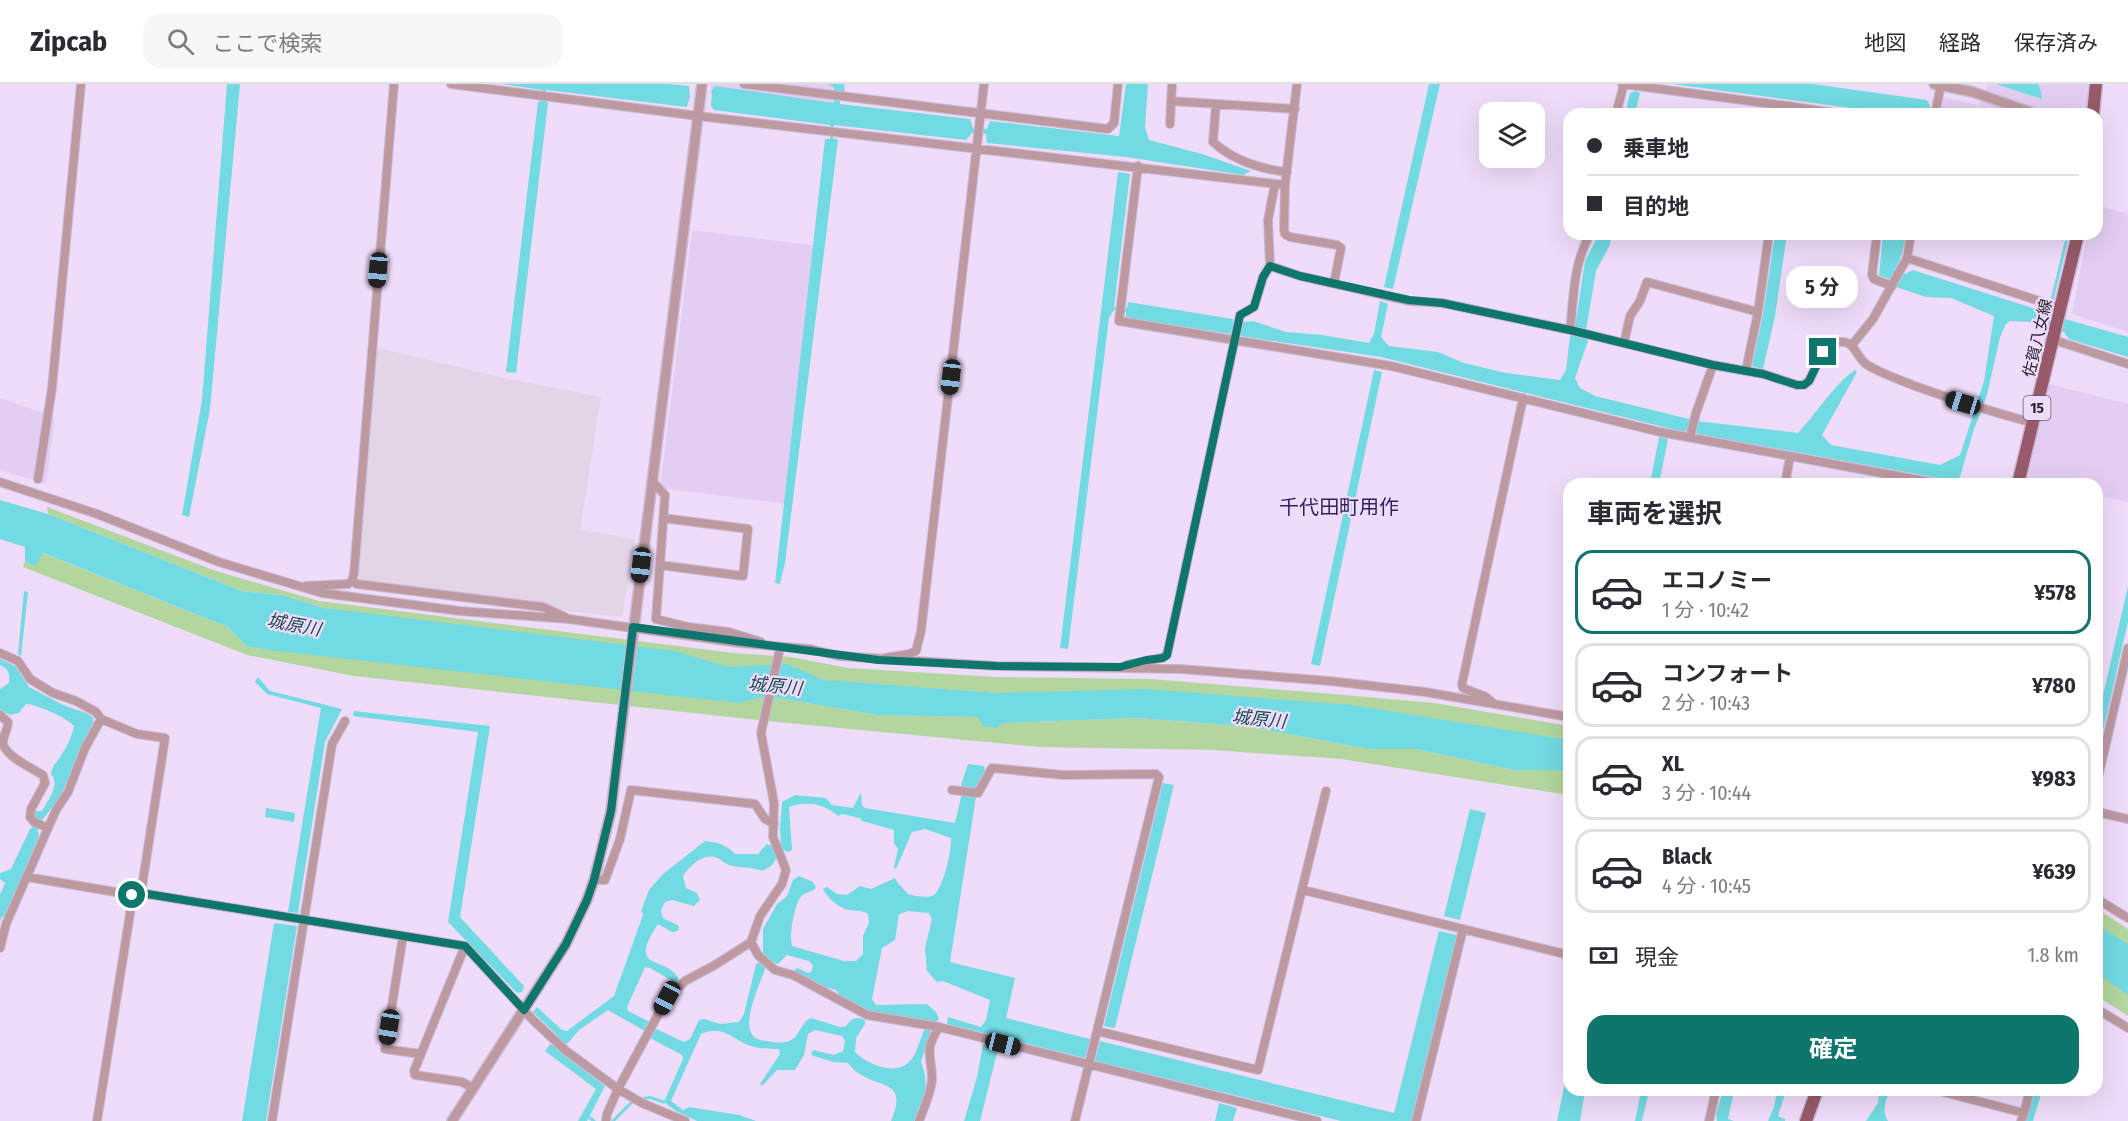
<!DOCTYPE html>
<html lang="ja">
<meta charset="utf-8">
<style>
:root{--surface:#fff;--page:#f7f7f7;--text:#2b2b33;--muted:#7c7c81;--line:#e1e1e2;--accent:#0f766e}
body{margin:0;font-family:"Fira Sans Condensed","Noto Sans JP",sans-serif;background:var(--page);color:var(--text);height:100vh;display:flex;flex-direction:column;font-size:22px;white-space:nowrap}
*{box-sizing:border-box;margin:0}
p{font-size:20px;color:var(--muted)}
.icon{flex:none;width:33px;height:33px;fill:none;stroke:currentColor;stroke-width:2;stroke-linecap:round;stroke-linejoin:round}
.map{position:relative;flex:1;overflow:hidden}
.sheet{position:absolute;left:1563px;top:394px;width:540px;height:618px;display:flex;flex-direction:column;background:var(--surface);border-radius:18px;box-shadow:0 6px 24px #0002}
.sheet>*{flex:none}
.guide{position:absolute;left:1563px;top:24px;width:540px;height:132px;border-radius:18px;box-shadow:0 6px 24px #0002;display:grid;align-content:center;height:132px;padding:0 24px;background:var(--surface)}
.controls{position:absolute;left:1479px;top:18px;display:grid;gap:12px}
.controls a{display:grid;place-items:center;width:66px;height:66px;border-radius:12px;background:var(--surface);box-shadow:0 6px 24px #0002;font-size:30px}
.end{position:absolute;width:27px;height:27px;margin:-14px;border:8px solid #0f766e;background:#fff;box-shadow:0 0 0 3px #fff}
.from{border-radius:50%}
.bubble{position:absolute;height:42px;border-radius:18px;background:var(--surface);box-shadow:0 6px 24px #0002;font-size:20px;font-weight:700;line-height:42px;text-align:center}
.car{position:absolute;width:18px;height:36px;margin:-18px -9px;border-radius:8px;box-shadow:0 0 4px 2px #0007;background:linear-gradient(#222 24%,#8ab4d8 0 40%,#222 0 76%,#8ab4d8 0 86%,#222 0)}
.guide b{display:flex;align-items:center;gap:21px;height:57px;font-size:22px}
.guide b+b{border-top:2px solid var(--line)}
.guide i{width:15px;height:15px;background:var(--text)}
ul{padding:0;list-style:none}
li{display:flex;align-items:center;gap:18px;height:84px;margin:0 12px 9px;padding:0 12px;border:3px solid var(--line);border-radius:18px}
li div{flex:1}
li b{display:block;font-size:22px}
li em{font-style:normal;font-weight:700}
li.active{border-color:var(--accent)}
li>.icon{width:54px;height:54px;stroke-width:1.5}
h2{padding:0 24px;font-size:27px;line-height:72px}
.pay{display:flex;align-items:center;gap:15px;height:66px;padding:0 24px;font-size:22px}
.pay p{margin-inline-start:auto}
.action{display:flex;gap:12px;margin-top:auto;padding:12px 24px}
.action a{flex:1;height:69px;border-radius:18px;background:var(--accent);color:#fff;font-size:24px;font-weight:700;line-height:69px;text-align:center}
header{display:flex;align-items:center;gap:36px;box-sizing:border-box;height:84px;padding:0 30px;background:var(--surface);border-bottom:2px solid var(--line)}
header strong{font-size:28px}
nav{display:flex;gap:33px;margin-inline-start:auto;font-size:21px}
.search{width:420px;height:54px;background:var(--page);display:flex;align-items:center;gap:15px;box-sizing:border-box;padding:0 21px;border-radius:18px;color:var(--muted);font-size:22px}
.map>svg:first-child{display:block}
</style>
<header>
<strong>Zipcab</strong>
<div class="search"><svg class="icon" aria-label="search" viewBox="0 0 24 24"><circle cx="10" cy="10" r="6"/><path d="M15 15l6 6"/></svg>ここで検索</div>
<nav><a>地図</a><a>経路</a><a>保存済み</a></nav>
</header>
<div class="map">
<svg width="2128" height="1037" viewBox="0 0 2128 1037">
<rect width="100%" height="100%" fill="#efdcfa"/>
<path fill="#e4cdf2" d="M 711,0 L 836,0 L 837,28 L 710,10 Z
M 1988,0 L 2090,0 L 2088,30 L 1938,30 L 1941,13 L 1979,21 Z
M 2097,121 L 2128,130 L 2128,248 L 2072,230 L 2087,150 L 2097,150 Z
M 692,146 L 818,162 L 787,420 L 660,404 Z
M 2049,300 L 2128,320 L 2128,418 L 2097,412 L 2097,400 L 2025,400 Z
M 0,314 L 55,333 L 46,400 L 0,386 Z"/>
<path fill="#e3d4e7" d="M 375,263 L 508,295 L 601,313 L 580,446 L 635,455 L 622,533 L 358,503 Z"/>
<path fill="#b2d69e" d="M 47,423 L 216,487 L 319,517 L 734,569 L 791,573 L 848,584 L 996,593 L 1151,595 L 1333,610 L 1434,619 L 1569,642 L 1569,663 L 1035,615 L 999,609 L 719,589 L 324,524 L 282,511 L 242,507 L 48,430 Z
M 42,469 L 228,543 L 246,562 L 268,566 L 314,563 L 767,612 L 877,631 L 978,633 L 997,644 L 1002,639 L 1136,634 L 1246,642 L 1369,665 L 1416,665 L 1514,686 L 1555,686 L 1569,689 L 1569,711 L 1341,675 L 1213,666 L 1040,663 L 767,637 L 354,592 L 247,571 L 23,483 L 25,477 L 31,481 Z
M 2097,825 L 2128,845 L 2128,868 L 2097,849 Z
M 2097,882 L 2128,904 L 2128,932 L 2097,912 Z"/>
<path fill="#72dae2" d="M 227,0 L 240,0 L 210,325 L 189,433 L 182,431 L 202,316 Z
M 502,0 L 668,0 L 689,2 L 690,12 L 687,23 L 546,6 L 545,17 L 548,19 L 516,289 L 506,288 L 538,18 L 541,17 L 542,6 Z
M 827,0 L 844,0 L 845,8 L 839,7 L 840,20 L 970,35 L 973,44 L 987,45 L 990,37 L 1119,52 L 1126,0 L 1148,0 L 1145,43 L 1149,56 L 1202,70 L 1251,87 L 1243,91 L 1126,73 L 987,59 L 986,50 L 972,49 L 966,56 L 834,41 L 833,54 L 838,56 L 785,479 L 780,500 L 775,499 L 825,55 L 830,55 L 830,41 L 714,26 L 711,22 L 712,6 L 715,2 L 834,19 L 834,3 Z
M 1429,0 L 1440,0 L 1393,205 L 1384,203 Z
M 1672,0 L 1813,0 L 1927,16 L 1930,22 L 1929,30 L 1895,30 Z
M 1996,0 L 2038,0 L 2041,7 L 2042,15 Z
M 1636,7 L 1640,9 L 1635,30 L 1625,30 L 1630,9 Z
M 1118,88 L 1130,90 L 1114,223 L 1127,224 L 1128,218 L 1233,235 L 1233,241 L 1242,243 L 1243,238 L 1253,237 L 1286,248 L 1322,251 L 1369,259 L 1374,250 L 1380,217 L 1388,220 L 1381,253 L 1389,262 L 1438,268 L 1464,279 L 1506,289 L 1560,296 L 1566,286 L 1570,252 L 1574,250 L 1585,177 L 1599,150 L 1611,150 L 1610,161 L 1596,187 L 1585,252 L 1588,257 L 1575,294 L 1580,304 L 1595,312 L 1689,335 L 1689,342 L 1695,343 L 1697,337 L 1798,349 C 1816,330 1835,299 1855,286 L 1857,288 L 1822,351 L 1831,361 L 1940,381 L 1960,371 L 1984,297 L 1994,232 L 1951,214 L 1926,213 L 1896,203 L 1902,194 L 1894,189 L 1889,195 L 1879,191 L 1883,150 L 1906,150 L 1902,170 L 1896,184 L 1905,190 L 1913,186 L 2042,227 L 2047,225 L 2051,226 L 2051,231 L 2128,253 L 2128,273 L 2069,255 L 2064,248 L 2032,238 L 2010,237 L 2006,240 L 2000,253 L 1987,311 L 1974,345 L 1960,393 L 1955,397 L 1697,350 L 1694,346 L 1688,345 L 1684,348 L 1381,273 L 1240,252 L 1240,246 L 1232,245 L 1231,250 L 1126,234 L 1126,228 L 1114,226 L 1109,234 L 1068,565 L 1060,564 Z
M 1775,150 L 1787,150 L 1775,232 L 1763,285 L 1752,282 L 1763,230 Z
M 1374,286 L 1382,288 L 1320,582 L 1311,580 Z
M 1659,353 L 1668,355 L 1659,400 L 1650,400 Z
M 0,416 L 48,430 L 242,507 L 282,511 L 324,524 L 675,567 L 728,583 L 787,580 L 824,596 L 999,609 L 1145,605 L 1351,621 L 1569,656 L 1569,689 L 1555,686 L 1514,686 L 1416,665 L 1369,665 L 1246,642 L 1136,634 L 1003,639 L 997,644 L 983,642 L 978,633 L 877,631 L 767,612 L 739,619 L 268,566 L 246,562 L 228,543 L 43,469 L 36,481 L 31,481 L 25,477 L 25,463 L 0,455 Z
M 2128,502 L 2128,538 L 2097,673 L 2097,638 Z
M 24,507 L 28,508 L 21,572 L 18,570 Z
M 0,575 L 15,582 L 29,603 L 63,621 L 86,629 L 93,633 L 93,639 L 80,665 L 75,680 L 60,713 L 37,743 L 39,752 L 7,830 L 1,834 L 0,838 L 0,811 L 5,799 L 0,795 L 0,789 L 11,785 L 30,745 C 37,740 35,734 35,727 L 42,727 C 48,716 61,701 51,690 C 52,682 56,680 60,673 C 66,664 72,653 74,642 C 68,634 35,620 26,620 L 19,629 L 10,631 L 0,626 L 0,605 L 9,599 C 10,590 9,585 0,581 Z
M 258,593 L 270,607 L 342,625 L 325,658 L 298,829 L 288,828 L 321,624 L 267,610 L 255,598 Z
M 354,627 L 490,642 L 460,833 L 524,902 L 522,908 L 517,909 L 448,838 L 478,648 L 353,632 Z
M 968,680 L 984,682 L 985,686 L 971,712 L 976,713 L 950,878 L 1015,894 L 1006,934 L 1090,955 L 1085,974 L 947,940 L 948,933 L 981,943 L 986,936 L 990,916 L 943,897 L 937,898 L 927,887 L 925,864 L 932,835 L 929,829 L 908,827 L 899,830 L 895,856 L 882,864 L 872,915 L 876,921 L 927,920 L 936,928 L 939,935 L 936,938 L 865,927 L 840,911 L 836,906 L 822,902 L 795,889 L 793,886 L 798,884 L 808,889 L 811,888 L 813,882 L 809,877 L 787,871 L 778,880 L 770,877 L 763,869 L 763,845 L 777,820 L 787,812 L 793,796 L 799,792 L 813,798 L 816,804 C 811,809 804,808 800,814 C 794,823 789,852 792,862 L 844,877 L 856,877 L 863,870 L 863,852 L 869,839 L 868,830 C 860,825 854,828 845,825 C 836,821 828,814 823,805 L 827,803 L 837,810 L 847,811 L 860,802 L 871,805 L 895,794 L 897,798 L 908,810 C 915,812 925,814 932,812 C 943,808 952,765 951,754 L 925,745 L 912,748 L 896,785 L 894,783 L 898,765 L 894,759 L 894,746 L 862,737 L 860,734 L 842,730 L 838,732 C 823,719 807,717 789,723 L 792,766 L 788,768 L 784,766 L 777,769 C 776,779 770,784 762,787 C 753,783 742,784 733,782 C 726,781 721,775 715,773 C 701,770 690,782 683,792 L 686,804 L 697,809 L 700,816 L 694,822 L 672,816 L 665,818 L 661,827 L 663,834 L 679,842 L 678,847 L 672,848 L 658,840 C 625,890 668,870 679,896 L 676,899 L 650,884 L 645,883 L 627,923 L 628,927 L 650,938 L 654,944 L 684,958 L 690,955 L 699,936 L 704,935 L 720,940 L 739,938 L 744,930 L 756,880 L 760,878 L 764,881 L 765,885 C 759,904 732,955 766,957 C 774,958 782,960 789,957 C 800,953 800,939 811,934 L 840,943 L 846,942 C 852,934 855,932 865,936 L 865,940 L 856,954 L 855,968 C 867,980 896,993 910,977 C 917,970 920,955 924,946 L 928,944 L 930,946 L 930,951 L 921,978 C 931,1004 923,1012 914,1037 L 891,1037 C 908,996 882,1005 858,989 C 854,987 851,982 848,979 L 833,978 L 811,971 L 813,966 L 834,971 L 843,967 L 845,957 L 842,952 L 815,946 L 808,950 L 804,971 L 795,986 L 777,986 L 762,1002 L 760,1000 L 780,970 L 779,965 C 771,965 762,965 755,963 C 735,959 724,939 701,950 L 671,1017 L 683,1026 L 689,1023 L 739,1031 L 756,1037 L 697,1037 L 676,1027 L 664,1018 L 683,975 L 682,971 L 650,954 L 650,950 L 608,926 L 579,946 L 567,960 L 558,955 L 558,952 L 533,928 L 537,923 L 562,946 L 567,947 L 614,912 L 643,831 L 641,827 L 649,806 L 663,790 L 705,757 C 717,758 727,761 735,770 L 758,770 L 767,760 L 774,763 L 781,759 L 780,744 L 782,718 L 795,711 L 826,714 L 832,721 L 853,724 L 861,708 L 862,721 L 865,724 L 955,739 L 963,704 L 961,701 Z
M 1163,699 L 1174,701 L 1115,944 L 1104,942 Z
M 266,724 L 295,729 L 294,738 L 265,733 Z
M 1470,725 L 1486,729 L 1460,836 L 1444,832 Z
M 274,839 L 297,842 L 266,1037 L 242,1037 Z
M 2097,841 L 2128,860 L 2128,911 L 2097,889 Z
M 1439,847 L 1457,851 L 1411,1037 L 1341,1037 L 1095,977 L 1100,957 L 1394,1029 Z
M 550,960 L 560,965 L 560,968 L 605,1002 L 587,1037 L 578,1037 L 596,1005 L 545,967 Z
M 983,961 L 998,965 L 980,1037 L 964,1037 L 977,993 Z
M 1569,979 L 1569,1006 L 1585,1007 L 1580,1037 L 1557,1037 Z
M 1641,1007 L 1649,1007 L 1642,1037 L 1635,1037 Z
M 1723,1007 L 1734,1007 L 1728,1035 L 1734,1037 L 1717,1037 L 1716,1030 Z
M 1777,1007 L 1786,1007 L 1778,1032 L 1785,1035 L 1785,1037 L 1768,1037 L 1774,1023 Z
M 1879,1007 L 1890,1007 C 1886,1016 1881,1028 1888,1037 L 1866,1037 L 1878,1019 Z
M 2034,1007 L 2042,1007 L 2033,1037 L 2026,1037 Z
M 1219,1019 L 1237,1024 L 1233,1037 L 1215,1037 Z"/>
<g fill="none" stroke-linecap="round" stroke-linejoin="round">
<path stroke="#72dae2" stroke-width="3" d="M 2052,216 L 2066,158
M 641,1016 C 651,1010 654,1016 664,1018
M 590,1034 L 594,1037
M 613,1037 L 631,1019"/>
<g stroke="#ccbbd5" stroke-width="10">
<path id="minor" d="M 451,0 L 698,32 L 1285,101
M 744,0 L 1108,45 L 1114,39 L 1118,0
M 1297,0 L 1285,101 L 1284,146 L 1285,150 L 1290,153 L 1337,161 L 1341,164 L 1334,199
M 1622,0 L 1788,22 L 1786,30
M 1171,17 L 1295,25
M 1216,20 L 1213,58 C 1233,76 1261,85 1287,88
M 1788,22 L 1841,30
M 1616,30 L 1624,0
M 1935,30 L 1941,1
M 1170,40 L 1172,0
M 1138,82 L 1119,237 L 1391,282 L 1660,348 L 1941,400
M 1877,150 L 1872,191 L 1874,195 L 1892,202
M 1907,174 L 2061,224
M 1270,182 L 1300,192 L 1409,217 L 1442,219 L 1570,246 L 1713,281 L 1763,290 L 1797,301 L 1804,301 L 1809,297 L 1823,268 L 1830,260 C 1858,251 1852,272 1869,282 C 1883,290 1900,296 1915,302 C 1954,316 1993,328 2033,339
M 1570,246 C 1574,211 1573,181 1590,150
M 2054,256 L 2128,280
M 1624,259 L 1630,232 L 1640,217 L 1647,198 L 1758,228
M 1852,261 L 1873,235 L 1907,174 L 1911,150
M 1746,286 L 1758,228 L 1769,150
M 1690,353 L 1696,329 L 1713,281
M 38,395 L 52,304 L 81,0
M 652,397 L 665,411 L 656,535 L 688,543 L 729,548 L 761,558
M 0,398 L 97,430 L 219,478 L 322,509 L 460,527 L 569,535 L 739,559 L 810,565 L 839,572 L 997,582 L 1181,585 L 1330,597 L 1425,608 L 1569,633
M 1785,400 L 1790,373
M 660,481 L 743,492 L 748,445 L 663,434
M 352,497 L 357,500 L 543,523 L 565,533
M 306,502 L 348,500 L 352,497 L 354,489 L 394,0
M 0,569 L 18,577 L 30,595 L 53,609 L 76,617 L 96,628 L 101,635 L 137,650 L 165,654 L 141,809
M 885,574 L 909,570 L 916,567 L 921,547 L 984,0
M 1127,581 C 1136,579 1161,576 1167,571 L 1240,231 L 1254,223 L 1263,193 L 1270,182 L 1268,136 L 1275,100
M 1492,618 L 1486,613 L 1463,604 L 1462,600 L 1523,314
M 0,631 L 8,638 C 8,645 4,650 3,657 C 1,670 33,685 43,691 L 45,699 L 31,725 L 30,733 L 34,738 L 48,744
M 2097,698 L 2128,564
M 952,706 L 978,709 L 992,684 L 1063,691 L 1156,690 L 1159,693 L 1075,1037
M 2097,728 L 2128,735
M 27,793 L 133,811 L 141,809 L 465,862 L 533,936 L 565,966 L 618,1005 L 642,1019 L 685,1037
M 594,796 L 605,796 L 620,755 L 631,706 L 755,720 L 765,735 L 774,740
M 1303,806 L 1569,871
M 2097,815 L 2128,834
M 403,852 L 385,965 L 421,970
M 751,858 L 758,871 L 775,886 L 793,891 L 867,931 L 939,943 L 1317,1037
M 465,862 L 414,987 L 415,991 L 462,998 L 473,1004
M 0,864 L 6,840 L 48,744 L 56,726 L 68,708 L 85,664 L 101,635
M 2097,925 L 2128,944
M 1097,947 L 1258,986 L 1326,707
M 1935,1006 L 2024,1029 L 2021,1037
M 2024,1029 L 2030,1006
M 97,1037 L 133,811
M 272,1037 L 332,660 L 345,637
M 606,1037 L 607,1030 L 618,1005 L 667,914 L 685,897 L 715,881 L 751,858 L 760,832 L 782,800 L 786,786 L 773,753 L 774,719 L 761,649 L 780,564
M 919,1037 C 924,1024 931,1009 932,995 C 932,971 923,968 939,943
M 1416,1037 L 1463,845
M 1709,1037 L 1716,1006"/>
</g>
<g stroke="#ccbbd5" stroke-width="12">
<path id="tertiary" d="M 1934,0 L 1973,8 L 2036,30
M 452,1037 L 566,860 L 587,816 L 594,796 L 611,727 L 702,0"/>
</g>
<g stroke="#ccbbd5" stroke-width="15">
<path id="primary" d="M 2093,30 L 2096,0
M 2018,400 L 2078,150
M 1806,1037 L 1817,1006"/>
</g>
<use href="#minor" stroke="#bd99a1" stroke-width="8"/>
<use href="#tertiary" stroke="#bd99a1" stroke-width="9"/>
<use href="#primary" stroke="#985a6a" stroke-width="12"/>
</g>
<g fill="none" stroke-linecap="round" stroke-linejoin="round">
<path stroke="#0f766e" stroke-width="8" d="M 132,811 L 141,809 L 465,862 L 524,926 L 566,860 L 587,816 L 594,796 L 611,727 L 633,543 L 878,576 L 997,582 L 1120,583 L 1146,576 L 1163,574 L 1167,571 L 1240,231 L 1254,223 L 1263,193 L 1270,182 L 1300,192 L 1409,216 L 1442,219 L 1570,246 L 1713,281 L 1763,290 L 1797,301 L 1804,301 L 1809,297 L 1823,268"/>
</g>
<g text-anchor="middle" stroke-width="4.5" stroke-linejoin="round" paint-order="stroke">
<rect fill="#efdcfa" stroke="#665b6c" stroke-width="1.5" x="2023.5" y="312" width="27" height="24" rx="4.5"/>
<g font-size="15" font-weight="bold" fill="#2b242f">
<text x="2037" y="329">15</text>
</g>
<g font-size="16" fill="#2b242f" stroke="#efdcfa">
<text transform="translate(2037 254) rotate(-77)" y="6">佐賀八女線</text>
</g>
<g font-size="18" font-style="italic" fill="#1c4c4f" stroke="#efdcfa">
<text transform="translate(294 541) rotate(11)" y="6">城原川</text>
<text transform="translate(775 602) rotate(6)" y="6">城原川</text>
<text transform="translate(1259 635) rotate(6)" y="6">城原川</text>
</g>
<g font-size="20" fill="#31225d" stroke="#efdcfa">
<text x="1339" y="430">千代田町用作</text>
</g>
</g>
</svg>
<div class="controls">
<a><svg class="icon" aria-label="layers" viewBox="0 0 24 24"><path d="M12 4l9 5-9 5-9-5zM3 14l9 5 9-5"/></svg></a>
</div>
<i class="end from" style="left:132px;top:811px"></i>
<i class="end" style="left:1823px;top:268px"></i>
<div class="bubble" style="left:1786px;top:182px;width:72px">5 分</div>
<i class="car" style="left:378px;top:186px;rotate:185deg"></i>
<i class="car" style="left:951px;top:293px;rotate:187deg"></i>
<i class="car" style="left:1963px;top:319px;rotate:287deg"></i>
<i class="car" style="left:641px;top:481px;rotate:187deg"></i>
<i class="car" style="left:667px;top:914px;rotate:208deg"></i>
<i class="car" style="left:389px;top:943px;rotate:189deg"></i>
<i class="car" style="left:1003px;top:960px;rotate:104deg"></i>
<div class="guide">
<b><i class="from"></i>乗車地</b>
<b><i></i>目的地</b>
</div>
<section class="sheet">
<h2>車両を選択</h2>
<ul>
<li class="active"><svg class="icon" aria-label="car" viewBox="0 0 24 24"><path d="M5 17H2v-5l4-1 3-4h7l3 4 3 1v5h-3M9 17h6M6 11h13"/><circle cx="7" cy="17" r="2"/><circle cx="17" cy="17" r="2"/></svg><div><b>エコノミー</b><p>1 分 · 10:42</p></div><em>¥578</em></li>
<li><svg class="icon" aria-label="car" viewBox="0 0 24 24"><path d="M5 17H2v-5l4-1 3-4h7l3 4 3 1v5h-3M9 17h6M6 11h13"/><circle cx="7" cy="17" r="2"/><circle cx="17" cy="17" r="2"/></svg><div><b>コンフォート</b><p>2 分 · 10:43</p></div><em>¥780</em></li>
<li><svg class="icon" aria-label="car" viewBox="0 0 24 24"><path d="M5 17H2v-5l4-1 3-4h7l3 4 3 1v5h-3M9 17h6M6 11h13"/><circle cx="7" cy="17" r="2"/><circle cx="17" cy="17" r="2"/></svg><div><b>XL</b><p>3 分 · 10:44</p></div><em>¥983</em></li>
<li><svg class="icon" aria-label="car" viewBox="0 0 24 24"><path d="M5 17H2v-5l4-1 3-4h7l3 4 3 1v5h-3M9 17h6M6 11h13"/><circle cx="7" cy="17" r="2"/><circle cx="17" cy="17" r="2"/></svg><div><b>Black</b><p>4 分 · 10:45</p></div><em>¥639</em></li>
</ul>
<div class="pay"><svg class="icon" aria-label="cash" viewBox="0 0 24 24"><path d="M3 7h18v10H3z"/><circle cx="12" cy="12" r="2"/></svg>現金<p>1.8 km</p></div>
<div class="action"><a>確定</a></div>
</section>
</div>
